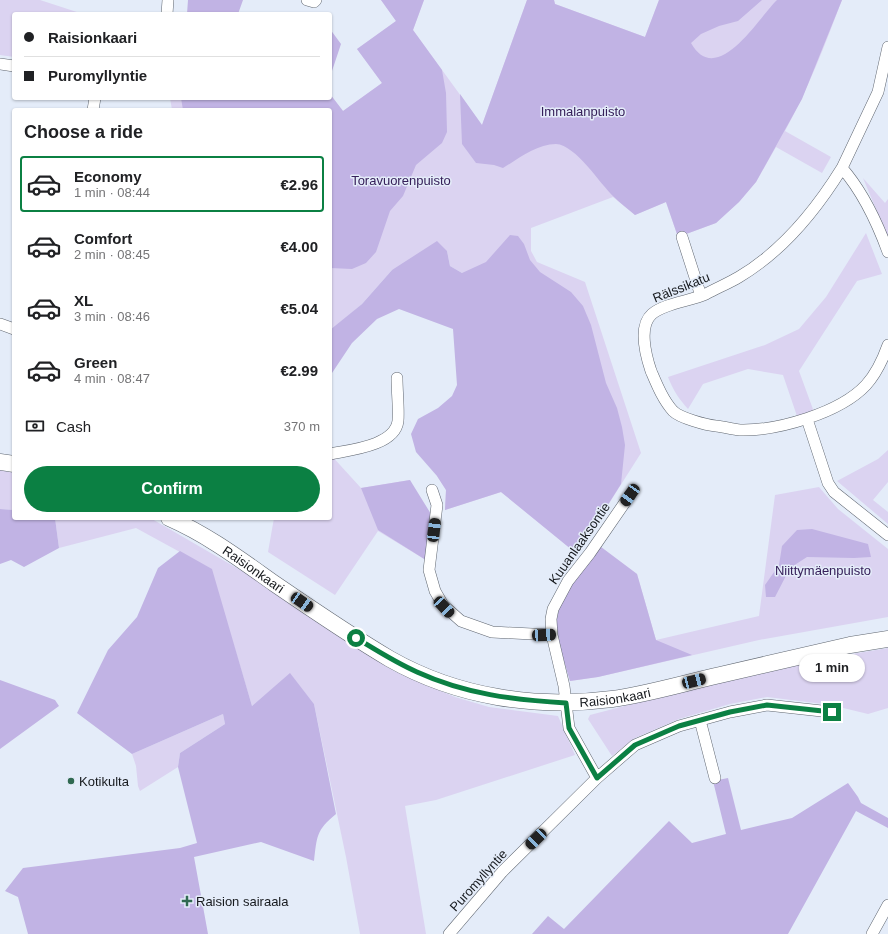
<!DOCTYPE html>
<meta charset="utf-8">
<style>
:root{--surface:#fff;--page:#f2f2f2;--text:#202124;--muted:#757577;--line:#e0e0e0;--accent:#0b8043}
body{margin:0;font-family:Helvetica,sans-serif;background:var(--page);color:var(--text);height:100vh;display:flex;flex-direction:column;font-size:15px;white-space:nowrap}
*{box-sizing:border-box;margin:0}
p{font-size:13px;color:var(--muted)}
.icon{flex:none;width:22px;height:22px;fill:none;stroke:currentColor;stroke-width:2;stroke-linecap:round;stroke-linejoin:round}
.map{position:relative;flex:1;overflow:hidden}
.drawer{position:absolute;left:12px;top:108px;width:320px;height:412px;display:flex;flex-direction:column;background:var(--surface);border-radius:4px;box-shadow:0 1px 3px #0004}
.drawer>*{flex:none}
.hud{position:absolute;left:12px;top:12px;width:320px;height:88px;border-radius:4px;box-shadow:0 1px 3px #0004;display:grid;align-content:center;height:88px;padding:0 12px;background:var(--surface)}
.end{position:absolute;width:18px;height:18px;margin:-9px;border:5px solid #0b8043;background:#fff;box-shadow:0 0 0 2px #fff}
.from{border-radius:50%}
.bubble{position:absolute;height:28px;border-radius:14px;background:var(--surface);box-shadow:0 1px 3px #0004;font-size:13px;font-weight:700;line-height:28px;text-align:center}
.car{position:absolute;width:12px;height:24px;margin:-12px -6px;border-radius:5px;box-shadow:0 0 3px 1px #0007;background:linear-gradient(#222 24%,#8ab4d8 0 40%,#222 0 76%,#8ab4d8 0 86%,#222 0)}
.hud b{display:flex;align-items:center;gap:14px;height:38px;font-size:15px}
.hud b+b{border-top:1px solid var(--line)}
.hud i{width:10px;height:10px;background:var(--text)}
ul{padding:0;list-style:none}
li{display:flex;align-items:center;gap:12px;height:56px;margin:0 8px 6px;padding:0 4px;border:2px solid transparent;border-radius:4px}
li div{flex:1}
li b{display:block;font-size:15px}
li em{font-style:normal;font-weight:700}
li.active{border-color:var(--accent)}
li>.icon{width:36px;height:36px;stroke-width:1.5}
h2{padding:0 12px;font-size:18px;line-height:48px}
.pay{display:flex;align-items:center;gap:10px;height:44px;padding:0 12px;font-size:15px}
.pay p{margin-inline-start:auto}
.cta{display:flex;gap:8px;margin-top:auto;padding:8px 12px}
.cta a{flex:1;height:46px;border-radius:24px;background:var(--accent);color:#fff;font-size:16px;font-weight:700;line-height:46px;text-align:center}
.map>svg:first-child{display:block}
</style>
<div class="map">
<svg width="888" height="934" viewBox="0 0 888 934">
<rect width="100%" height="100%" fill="#e4ecf9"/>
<path fill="#dbd3f1" d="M 0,0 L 40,0 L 83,14 L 14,14 L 14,57 L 0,55 Z
M 381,0 L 424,0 L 413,30 L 482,125 L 527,0 L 554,0 L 555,4 L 645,37 L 659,0 L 842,0 C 825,45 808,89 785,131 L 831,157 L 822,173 L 776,147 L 756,182 L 739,202 L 716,223 L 678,237 L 666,202 L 635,215 L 613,197 L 531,228 L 531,251 L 537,262 L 585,282 L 641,453 L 577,554 L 501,492 L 445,510 L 446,490 L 437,476 L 506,465 L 462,273 L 450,266 L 447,251 L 392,270 L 362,304 L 334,328 L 330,347 L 330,110 L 172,110 L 170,98 L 330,98 L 330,94 L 343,111 L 382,83 L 357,49 L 396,21 Z
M 863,178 L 885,203 L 888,199 L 888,238 Z
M 866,233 L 882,274 L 857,281 L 799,371 L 814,412 L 798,419 L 783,375 L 748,369 L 703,384 L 688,409 C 679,399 673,390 668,377 L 765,345 L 799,329 L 826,297 Z
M 888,450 L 888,482 L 873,500 L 888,512 L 888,524 L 837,481 L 878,459 Z
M 330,454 L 361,488 L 410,480 L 429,562 L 378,531 L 335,595 L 268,552 L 274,518 L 330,518 Z
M 0,470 L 14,473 L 14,510 L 0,509 Z
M 819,487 L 838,509 L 888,549 L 888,617 L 759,640 L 598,677 L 570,681 L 559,610 L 601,547 L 637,574 L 656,640 L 759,616 L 775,495 Z
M 55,518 L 152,519 L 254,578 L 394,671 L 455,697 L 489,707 L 558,716 L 575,755 L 436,800 L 405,806 L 426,934 L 360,934 L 346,857 L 314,704 L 290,674 L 252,706 L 211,569 L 136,528 L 59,548 Z
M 888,648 L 888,708 L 868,714 L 831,705 L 767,697 L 730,704 L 679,719 L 635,738 L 612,756 L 588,719 L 590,715 C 688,689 788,664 888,648 Z
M 223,714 L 225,724 L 180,753 L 178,767 L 140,791 L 138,786 L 136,766 L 132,754 Z"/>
<path fill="#c1b3e4" d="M 188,0 L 243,0 L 238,14 L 187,14 Z
M 381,0 L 424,0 L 413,30 L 442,70 L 446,93 L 447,132 L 442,143 L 416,165 L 403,196 L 390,211 L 376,252 L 366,263 L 352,269 L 330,268 L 330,110 L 183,110 L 181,98 L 330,98 L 330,94 L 343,111 L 382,83 L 357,49 L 396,21 Z
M 527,0 L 554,0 L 555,4 L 645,37 L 659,0 L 762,0 L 738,21 L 719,26 L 701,34 L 691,43 C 717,89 759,17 777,0 L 842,0 L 802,99 L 756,182 L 739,202 L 716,223 L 678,237 L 666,202 L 635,215 C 628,209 620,203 614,197 C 600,184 576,145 556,144 C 537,144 518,159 503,168 L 494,165 L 476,163 L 462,144 L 460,94 L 482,125 Z
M 330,29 L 341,44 L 330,77 Z
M 510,235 L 518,236 L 524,244 L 530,260 L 540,272 L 571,292 L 583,306 L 591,325 L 606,383 L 617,408 L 622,427 L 625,445 L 621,484 L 577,554 L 501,492 L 445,510 L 446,490 L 437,476 L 416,452 L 411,434 L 418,419 L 438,408 L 452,396 L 457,385 L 453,329 L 399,309 L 377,319 L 352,343 L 330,376 L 330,330 L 362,304 L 392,270 L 437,241 L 447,251 L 450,266 L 462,273 L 486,262 Z
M 410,480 L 431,514 L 429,562 L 378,530 L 361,488 Z
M 0,509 L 14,510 L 14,518 L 55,518 L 59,548 L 24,567 L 11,560 L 0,564 Z
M 812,529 L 868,544 L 871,557 L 854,558 L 807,557 L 790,568 L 775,597 L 766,597 L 765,585 L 779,565 L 782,546 L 797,530 Z
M 601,547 L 637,574 L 656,640 L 692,655 L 598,677 L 570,681 C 565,664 559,647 557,630 C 554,597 582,570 601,547 Z
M 180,551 L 212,569 L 252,706 L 290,673 L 314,704 L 336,814 C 316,830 317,837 314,861 L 261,842 L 194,857 L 208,934 L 28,934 L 18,897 L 5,891 L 23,868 L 180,848 L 197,843 L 178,767 L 180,753 L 225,724 L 223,714 L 132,754 L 77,713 L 108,650 L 137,617 L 158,568 Z
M 0,680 L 55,700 L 59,706 L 0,749 Z
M 728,778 L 741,830 L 792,818 L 848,783 L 858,797 L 861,803 L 888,818 L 888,828 L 856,811 L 788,934 L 532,934 L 548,916 L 564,929 L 669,821 L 692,843 L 726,834 L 713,781 Z"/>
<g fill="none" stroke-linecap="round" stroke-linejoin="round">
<g stroke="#5f6670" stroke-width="12">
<path id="street" d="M 307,0 L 314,2 L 316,0
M 167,14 L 168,0
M 888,47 L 878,92 L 842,168 C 863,192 877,222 888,252
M 0,64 L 14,66
M 93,110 L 95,98
M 842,168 C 816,210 783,251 739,277 C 729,283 717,288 706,294 C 691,301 665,303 652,314 C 638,326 646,356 651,371 C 657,385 663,400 673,411 C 680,418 706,425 716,426 C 724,427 732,429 740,430 C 777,431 840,413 866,385 C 876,374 883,359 888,345
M 682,237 L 701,296
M 0,324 L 14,329
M 807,419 L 828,483 L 834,492 L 888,535
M 330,454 C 349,450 395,446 398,421 C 399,408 397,392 397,378
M 432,490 L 437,505 L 429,570 L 435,591 L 443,605 L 461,621 L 492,632 L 552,635
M 700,720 L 715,778
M 597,778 L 635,745 L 679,726 L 730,712 L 767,705 L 831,712
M 449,934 L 502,872 L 597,778 L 569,728 L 564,686 L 552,635 L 551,619 L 553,609 L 568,581 L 590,553 L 630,495
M 872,934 L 888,905"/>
</g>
<g stroke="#5f6670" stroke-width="17">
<g id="secondary">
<path d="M 0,462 L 14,464"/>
<path id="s1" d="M 169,518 C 208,535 241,560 275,584 C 313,610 351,636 390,659 C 457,697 536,709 612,699 C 648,694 684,683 720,675 C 763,665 806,655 850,645 L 888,639"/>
</g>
</g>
<use href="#street" stroke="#fff" stroke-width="11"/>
<use href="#secondary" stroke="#fff" stroke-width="16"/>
</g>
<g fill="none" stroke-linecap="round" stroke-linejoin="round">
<path stroke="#0b8043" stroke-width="5" d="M 356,638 C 376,650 396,663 417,672 C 465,694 514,700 566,703 L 569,728 L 597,778 L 635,745 L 679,726 L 730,712 L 767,705 L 832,712"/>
</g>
<g fill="#306951" stroke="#e4ecf9" stroke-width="1.5">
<circle cx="71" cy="781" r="4"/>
<path d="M185 895h4v4h4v4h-4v4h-4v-4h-4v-4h4z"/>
</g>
<g text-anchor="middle" stroke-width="3" stroke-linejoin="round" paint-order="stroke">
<g font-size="13" fill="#36205a" stroke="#e4ecf9">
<text x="583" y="116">Immalanpuisto</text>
<text x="401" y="185">Toravuorenpuisto</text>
<text x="823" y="575">Niittymäenpuisto</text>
</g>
<g font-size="13" fill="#16191d" stroke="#e4ecf9">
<text transform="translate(681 287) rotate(-22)" y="5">Rälssikatu</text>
<text transform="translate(579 543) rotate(-55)" y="5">Kuuanlaaksontie</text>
<text dy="5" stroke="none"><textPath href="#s1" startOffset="99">Raisionkaari</textPath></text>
<text dy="5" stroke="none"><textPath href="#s1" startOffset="495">Raisionkaari</textPath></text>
<text transform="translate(478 880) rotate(-48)" y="5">Puromyllyntie</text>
</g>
<g font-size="13" fill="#16191d" stroke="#e4ecf9" text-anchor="start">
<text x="79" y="786">Kotikulta</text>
<text x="196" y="906">Raision sairaala</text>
</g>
</g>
</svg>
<i class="end from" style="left:356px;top:638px"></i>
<i class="end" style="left:832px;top:712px"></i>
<div class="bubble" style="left:799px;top:654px;width:66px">1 min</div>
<i class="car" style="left:630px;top:495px;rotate:215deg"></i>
<i class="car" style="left:434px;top:530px;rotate:7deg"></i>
<i class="car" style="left:302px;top:602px;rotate:124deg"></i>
<i class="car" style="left:444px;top:607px;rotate:137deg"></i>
<i class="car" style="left:544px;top:635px;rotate:87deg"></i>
<i class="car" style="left:694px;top:681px;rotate:76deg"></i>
<i class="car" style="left:536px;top:839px;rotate:226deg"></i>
<div class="hud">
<b><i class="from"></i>Raisionkaari</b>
<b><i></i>Puromyllyntie</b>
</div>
<section class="drawer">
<h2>Choose a ride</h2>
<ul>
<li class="active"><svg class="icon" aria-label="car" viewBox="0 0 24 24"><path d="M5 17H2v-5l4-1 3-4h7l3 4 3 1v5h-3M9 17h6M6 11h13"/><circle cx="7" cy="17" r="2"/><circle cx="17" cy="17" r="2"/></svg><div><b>Economy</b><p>1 min · 08:44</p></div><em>€2.96</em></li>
<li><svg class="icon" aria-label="car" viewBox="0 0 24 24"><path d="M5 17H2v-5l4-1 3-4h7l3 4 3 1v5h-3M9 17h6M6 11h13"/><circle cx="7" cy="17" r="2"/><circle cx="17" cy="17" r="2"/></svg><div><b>Comfort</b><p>2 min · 08:45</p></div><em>€4.00</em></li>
<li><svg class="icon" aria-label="car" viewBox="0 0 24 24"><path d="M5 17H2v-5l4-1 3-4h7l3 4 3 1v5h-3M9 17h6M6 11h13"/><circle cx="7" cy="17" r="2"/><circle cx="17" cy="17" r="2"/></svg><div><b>XL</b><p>3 min · 08:46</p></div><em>€5.04</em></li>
<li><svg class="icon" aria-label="car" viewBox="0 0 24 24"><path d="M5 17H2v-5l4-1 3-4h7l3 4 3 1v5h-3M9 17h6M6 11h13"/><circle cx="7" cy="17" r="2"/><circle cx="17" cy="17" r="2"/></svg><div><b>Green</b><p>4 min · 08:47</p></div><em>€2.99</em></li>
</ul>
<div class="pay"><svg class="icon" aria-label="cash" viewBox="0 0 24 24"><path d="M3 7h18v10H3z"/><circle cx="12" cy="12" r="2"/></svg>Cash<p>370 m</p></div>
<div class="cta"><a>Confirm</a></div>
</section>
</div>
